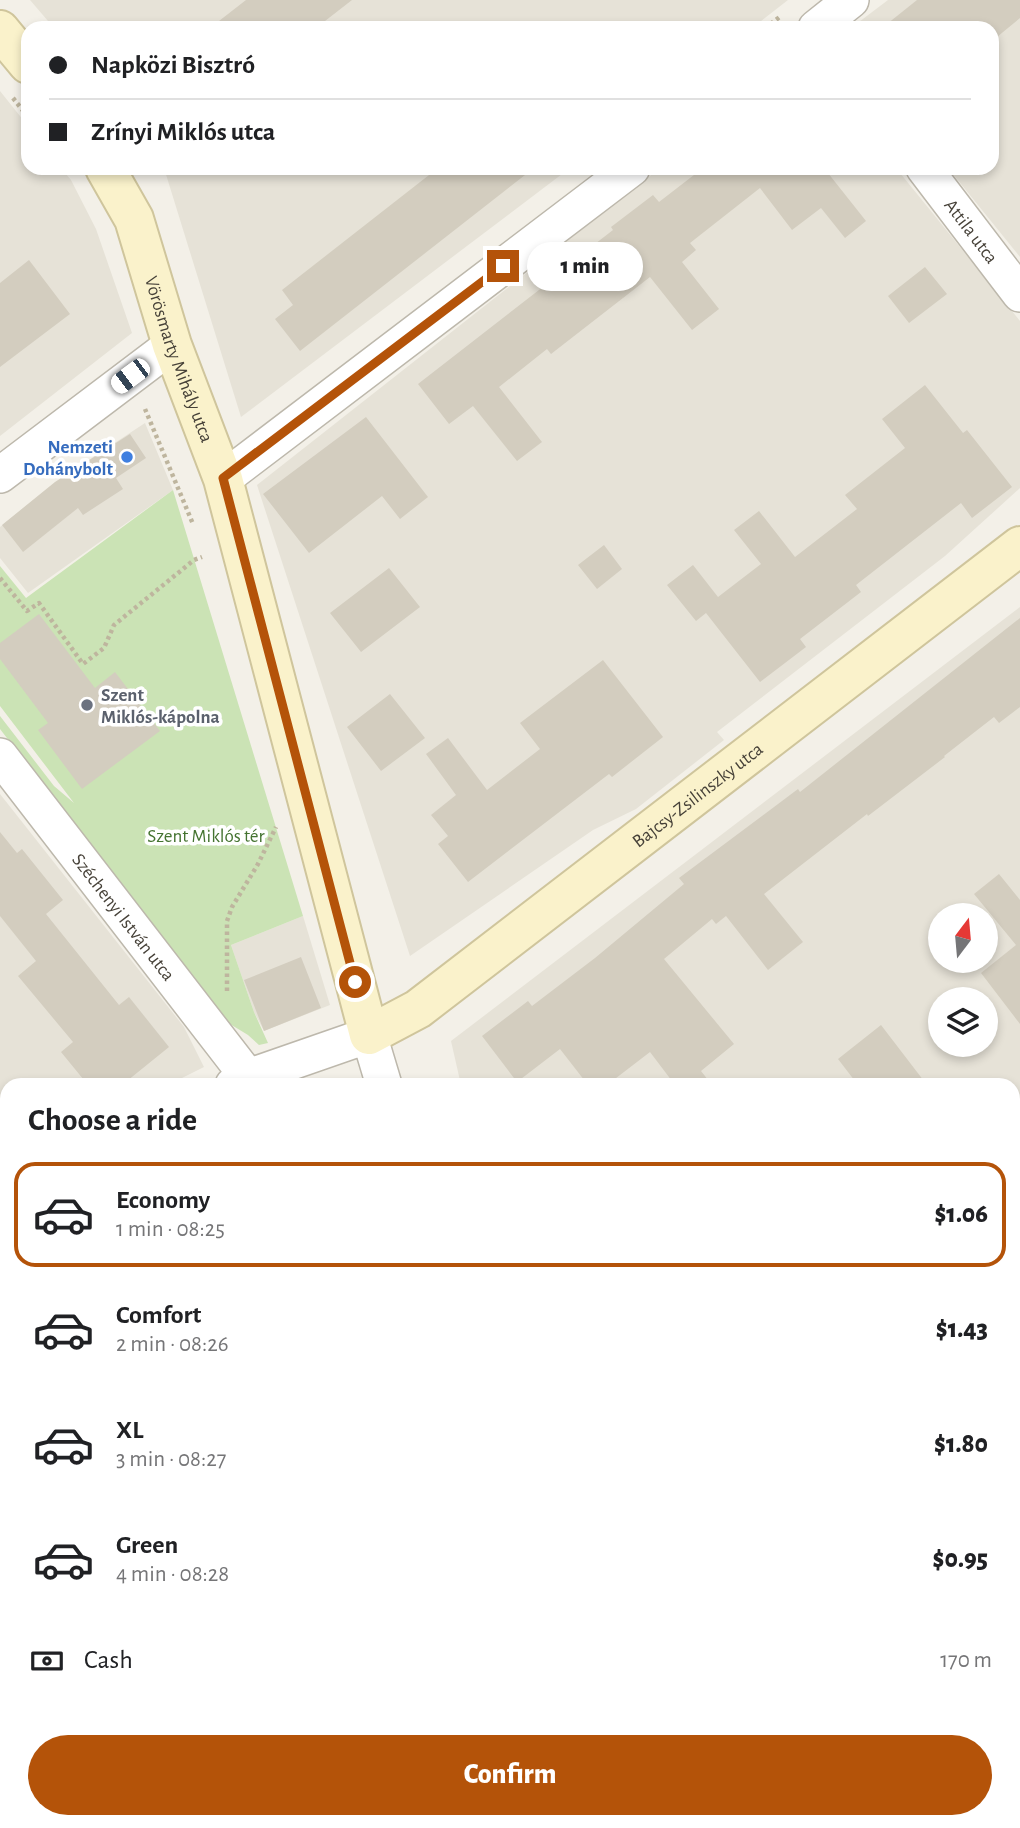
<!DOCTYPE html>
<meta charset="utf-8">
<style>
:root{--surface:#fff;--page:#f2f2f2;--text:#202124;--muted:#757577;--line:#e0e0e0;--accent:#b45309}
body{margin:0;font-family:"Alegreya Sans",sans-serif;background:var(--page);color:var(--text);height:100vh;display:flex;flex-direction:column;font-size:26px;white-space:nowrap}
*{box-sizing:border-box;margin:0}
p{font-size:23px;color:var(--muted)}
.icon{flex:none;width:38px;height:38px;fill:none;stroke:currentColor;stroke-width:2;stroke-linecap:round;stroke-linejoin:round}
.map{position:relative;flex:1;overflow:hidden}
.sheet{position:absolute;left:0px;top:1078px;width:1020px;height:751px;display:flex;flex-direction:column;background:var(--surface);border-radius:21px 21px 0 0;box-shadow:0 4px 10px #0003}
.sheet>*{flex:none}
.hud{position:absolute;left:21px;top:21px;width:978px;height:154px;border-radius:21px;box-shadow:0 4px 10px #0003;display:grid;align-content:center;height:154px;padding:0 28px;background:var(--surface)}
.needle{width:46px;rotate:16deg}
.controls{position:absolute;left:928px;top:903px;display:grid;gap:14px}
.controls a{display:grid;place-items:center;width:70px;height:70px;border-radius:50%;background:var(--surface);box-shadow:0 4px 10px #0003;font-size:35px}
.end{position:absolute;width:32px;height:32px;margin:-16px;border:9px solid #b45309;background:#fff;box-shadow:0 0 0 4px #fff}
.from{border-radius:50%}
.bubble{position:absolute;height:49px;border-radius:24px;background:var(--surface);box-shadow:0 4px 10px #0003;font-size:23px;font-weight:800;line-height:49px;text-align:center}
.car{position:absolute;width:21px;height:42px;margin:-21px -10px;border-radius:9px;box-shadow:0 0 5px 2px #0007;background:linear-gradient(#fff 24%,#345 0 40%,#fff 0 76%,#345 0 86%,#fff 0)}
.hud b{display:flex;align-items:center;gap:24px;height:66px;font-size:26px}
.hud b+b{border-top:2px solid var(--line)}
.hud i{width:18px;height:18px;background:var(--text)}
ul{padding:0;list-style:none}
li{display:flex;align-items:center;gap:21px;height:105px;margin:0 14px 10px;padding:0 14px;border:4px solid transparent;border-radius:21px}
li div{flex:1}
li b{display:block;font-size:26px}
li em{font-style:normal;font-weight:800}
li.on{border-color:var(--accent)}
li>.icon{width:63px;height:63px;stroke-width:1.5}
h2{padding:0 28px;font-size:32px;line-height:84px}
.pay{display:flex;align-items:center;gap:18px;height:77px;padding:0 28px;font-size:26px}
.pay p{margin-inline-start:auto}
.action{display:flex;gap:14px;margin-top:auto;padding:14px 28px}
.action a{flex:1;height:80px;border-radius:42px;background:var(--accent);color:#fff;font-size:28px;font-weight:800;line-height:80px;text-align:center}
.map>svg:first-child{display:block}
</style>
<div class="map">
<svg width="1020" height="1828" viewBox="0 0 1020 1828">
<rect width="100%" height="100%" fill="#f3f0e8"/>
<path fill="#e6e2d7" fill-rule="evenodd" d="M 30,0 L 788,0 L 752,28 L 54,28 Z
M 888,0 L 1020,0 L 1020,257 L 948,168 L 992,168 L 992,28 L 851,28 Z
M 0,91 L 28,126 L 28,168 L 61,168 L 71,180 L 96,229 L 132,333 L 0,436 Z
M 164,168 L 570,168 L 241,417 Z
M 660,168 L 896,168 L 1020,321 L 1020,488 L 945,556 L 717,732 L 724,740 L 636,809 L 593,830 L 410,956 L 257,485 Z
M 145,423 L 173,490 L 28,593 L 0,558 L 0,527 L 60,479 Z
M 1020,607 L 1020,1205 L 1013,1210 L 1013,1085 L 461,1085 L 451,1041 ZM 940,915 L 985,915 L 985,961 L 940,961 ZM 940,999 L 985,999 L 985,1045 L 940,1045 Z
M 0,794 L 184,1027 L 204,1067 L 168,1085 L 7,1085 L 7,1156 L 0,1159 Z
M 303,916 L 330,1005 L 264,1031 L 254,1012 L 231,945 Z
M 4,1242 L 7,1253 L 7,1822 L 166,1822 L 168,1828 L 0,1828 L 0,1244 Z
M 1020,1268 L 1020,1591 L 1013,1582 L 1013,1273 Z
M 294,1822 L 572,1822 L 574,1828 L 285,1828 Z
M 617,1822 L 686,1822 L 678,1828 L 619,1828 Z"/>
<path fill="#cbe3b5" d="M 173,490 L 303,916 L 231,945 L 254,1012 L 268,1043 L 259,1045 L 248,1035 L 225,1021 L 0,729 L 0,716 L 54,786 L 74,803 L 0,706 L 0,566 L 26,598 Z"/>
<path fill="#d3cdbf" d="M 246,0 L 352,0 L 316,28 L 210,28 Z
M 917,0 L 1020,0 L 1020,18 L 997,37 L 992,28 L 882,28 Z
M 438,168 L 534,168 L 300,351 L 275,319 L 293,305 L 282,290 Z
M 703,168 L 824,168 L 866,221 L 845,238 L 821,208 L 792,230 L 760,188 L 690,243 L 696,250 L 682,262 L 719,309 L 692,330 L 650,277 L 551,354 L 547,349 L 499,387 L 542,442 L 517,461 L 473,406 L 449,424 L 418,384 L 548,283 L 547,281 L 613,230 L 611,227 L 653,195 L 659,202 Z
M 29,260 L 70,314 L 0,367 L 0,283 Z
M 925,267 L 947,294 L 909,323 L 888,296 Z
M 925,385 L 963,433 L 967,430 L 1012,487 L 972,518 L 961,503 L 856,585 L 861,592 L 800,639 L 806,647 L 760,682 L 706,613 L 696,621 L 667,585 L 693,565 L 718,597 L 761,564 L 734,530 L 759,511 L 795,557 L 857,509 L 845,495 L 905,448 L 882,419 Z
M 366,417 L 428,497 L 400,519 L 382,496 L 309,553 L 263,494 Z
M 130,434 L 146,458 L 116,478 L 123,489 L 83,515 L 78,508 L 23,552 L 2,525 L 55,482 Z
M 604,545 L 622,569 L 597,589 L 578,565 Z
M 389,568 L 420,607 L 361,652 L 330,613 Z
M 39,614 L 95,688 L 115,672 L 160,731 L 82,789 L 38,730 L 48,723 L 0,659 L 0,643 Z
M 1020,618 L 1020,707 L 999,723 L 994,717 L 944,756 L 945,757 L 868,816 L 867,814 L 764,894 L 803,942 L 768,970 L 726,916 L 716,924 L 712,919 L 664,959 L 734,1044 L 701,1071 L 712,1085 L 675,1085 L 650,1052 L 607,1085 L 588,1085 L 560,1049 L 517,1082 L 482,1036 L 528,1001 L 532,1006 L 595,958 L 684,884 L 679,878 L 798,789 L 800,792 Z
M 603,660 L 663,737 L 612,777 L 609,774 L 468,882 L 438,844 L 448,836 L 431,815 L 456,795 L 426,754 L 448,738 L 487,790 L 540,749 L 520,723 Z
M 390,694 L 425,738 L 381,771 L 347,727 Z
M 0,832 L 17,853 L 22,849 L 63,900 L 46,914 L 119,1005 L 129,997 L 169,1047 L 122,1085 L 88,1085 L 61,1052 L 73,1042 L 18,976 L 36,961 L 0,916 Z
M 999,874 L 1020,900 L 1020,1024 L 981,973 L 1016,945 L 974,894 Z
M 301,957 L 321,1008 L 264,1031 L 244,980 Z
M 881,1025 L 927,1085 L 858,1085 L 838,1059 Z"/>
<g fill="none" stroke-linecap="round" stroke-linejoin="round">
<g stroke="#bdb8ac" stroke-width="38">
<g id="street">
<path d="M 816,28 L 851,0"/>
<path id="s1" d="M 924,168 L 1020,294"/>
<path d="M 0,475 L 172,345"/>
<path d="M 223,479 L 632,168"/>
<path id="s2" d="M 0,756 L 248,1077"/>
<path d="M 233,1085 L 248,1077 L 369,1035 L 384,1085"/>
<path d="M 0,1206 L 7,1203"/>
<path d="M 1013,1237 L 1020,1232"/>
<path d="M 207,1822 L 209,1828"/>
<path d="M 600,1822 L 602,1828"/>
<path d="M 247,1828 L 256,1822"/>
</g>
</g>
<g stroke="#cfc59c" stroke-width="42">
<g id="secondary">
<path d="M 0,30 L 28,64"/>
<path id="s3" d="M 105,168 L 134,219 L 172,345 L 223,479 L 369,1035 L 418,1009 L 1020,546"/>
</g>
</g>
<path stroke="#beb59e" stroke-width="4.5" stroke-dasharray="3.5 3.5" stroke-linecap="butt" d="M 765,28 L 781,16
M 13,98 L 28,117
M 145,409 L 193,524
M 0,578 L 27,611 L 39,603 L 83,664 L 104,648 L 114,625 L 194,560 L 202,557
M 227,991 L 227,921 L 232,907 L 258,864 L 276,827"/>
<use href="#street" stroke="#fff" stroke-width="35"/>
<use href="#secondary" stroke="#faf2cb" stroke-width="38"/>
</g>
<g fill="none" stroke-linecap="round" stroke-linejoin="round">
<path stroke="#b45309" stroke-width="9" d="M 355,982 L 223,478 L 503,266"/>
</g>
<circle fill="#3f7fe0" stroke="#fff" stroke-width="2.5" cx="127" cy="457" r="7"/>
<circle fill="#6b7280" stroke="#fff" stroke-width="2.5" cx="87" cy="705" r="7"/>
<g text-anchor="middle" stroke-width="7" stroke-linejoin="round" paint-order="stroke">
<g font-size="19" fill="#464138" stroke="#fff">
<text dy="7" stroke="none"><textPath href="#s1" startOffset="79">Attila utca</textPath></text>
<text dy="7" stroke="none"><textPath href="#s3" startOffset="206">Vörösmarty Mihály utca</textPath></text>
<text dy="7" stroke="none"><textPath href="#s3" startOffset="1316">Bajcsy-Zsilinszky utca</textPath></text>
<text dy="7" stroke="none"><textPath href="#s2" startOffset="203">Széchenyi István utca</textPath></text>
</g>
<g font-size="19" font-weight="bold" fill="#366cbe" stroke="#fff" text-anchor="end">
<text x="113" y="453">Nemzeti<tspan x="113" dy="22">Dohánybolt</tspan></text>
</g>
<g font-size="19" font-weight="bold" fill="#5b616d" stroke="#fff" text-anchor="start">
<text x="101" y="701">Szent<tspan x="101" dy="22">Miklós-kápolna</tspan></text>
</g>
<g font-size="19" fill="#447330" stroke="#fff">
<text x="206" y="842">Szent Miklós tér</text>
</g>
</g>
</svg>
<div class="controls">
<a><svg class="needle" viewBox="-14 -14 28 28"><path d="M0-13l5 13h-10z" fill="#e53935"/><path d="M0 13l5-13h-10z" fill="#757577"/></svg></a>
<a><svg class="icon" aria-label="layers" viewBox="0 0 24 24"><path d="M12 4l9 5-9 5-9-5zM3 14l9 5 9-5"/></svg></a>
</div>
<i class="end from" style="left:355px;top:982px"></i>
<i class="end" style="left:503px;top:266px"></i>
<div class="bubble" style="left:527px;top:242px;width:116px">1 min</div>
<i class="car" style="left:130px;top:376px;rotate:233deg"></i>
<div class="hud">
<b><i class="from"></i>Napközi Bisztró</b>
<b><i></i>Zrínyi Miklós utca</b>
</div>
<section class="sheet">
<h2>Choose a ride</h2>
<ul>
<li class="on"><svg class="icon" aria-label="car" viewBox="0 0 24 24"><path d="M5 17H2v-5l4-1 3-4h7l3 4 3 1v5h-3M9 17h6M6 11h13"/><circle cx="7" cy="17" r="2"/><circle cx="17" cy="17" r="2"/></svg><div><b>Economy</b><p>1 min · 08:25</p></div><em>$1.06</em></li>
<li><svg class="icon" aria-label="car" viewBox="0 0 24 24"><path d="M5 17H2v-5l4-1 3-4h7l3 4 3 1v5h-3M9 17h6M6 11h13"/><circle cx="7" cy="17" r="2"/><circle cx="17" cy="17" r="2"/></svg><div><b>Comfort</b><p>2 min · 08:26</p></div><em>$1.43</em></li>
<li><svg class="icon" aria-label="car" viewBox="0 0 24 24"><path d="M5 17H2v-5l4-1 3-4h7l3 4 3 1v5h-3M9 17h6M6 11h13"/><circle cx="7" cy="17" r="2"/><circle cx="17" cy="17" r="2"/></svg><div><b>XL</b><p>3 min · 08:27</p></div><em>$1.80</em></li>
<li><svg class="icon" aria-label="car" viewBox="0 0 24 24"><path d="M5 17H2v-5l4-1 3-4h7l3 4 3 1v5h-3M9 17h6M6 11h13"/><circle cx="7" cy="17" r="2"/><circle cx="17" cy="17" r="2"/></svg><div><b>Green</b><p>4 min · 08:28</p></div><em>$0.95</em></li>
</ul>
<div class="pay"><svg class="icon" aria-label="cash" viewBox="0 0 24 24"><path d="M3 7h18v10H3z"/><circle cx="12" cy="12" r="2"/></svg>Cash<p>170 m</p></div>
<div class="action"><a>Confirm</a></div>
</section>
</div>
